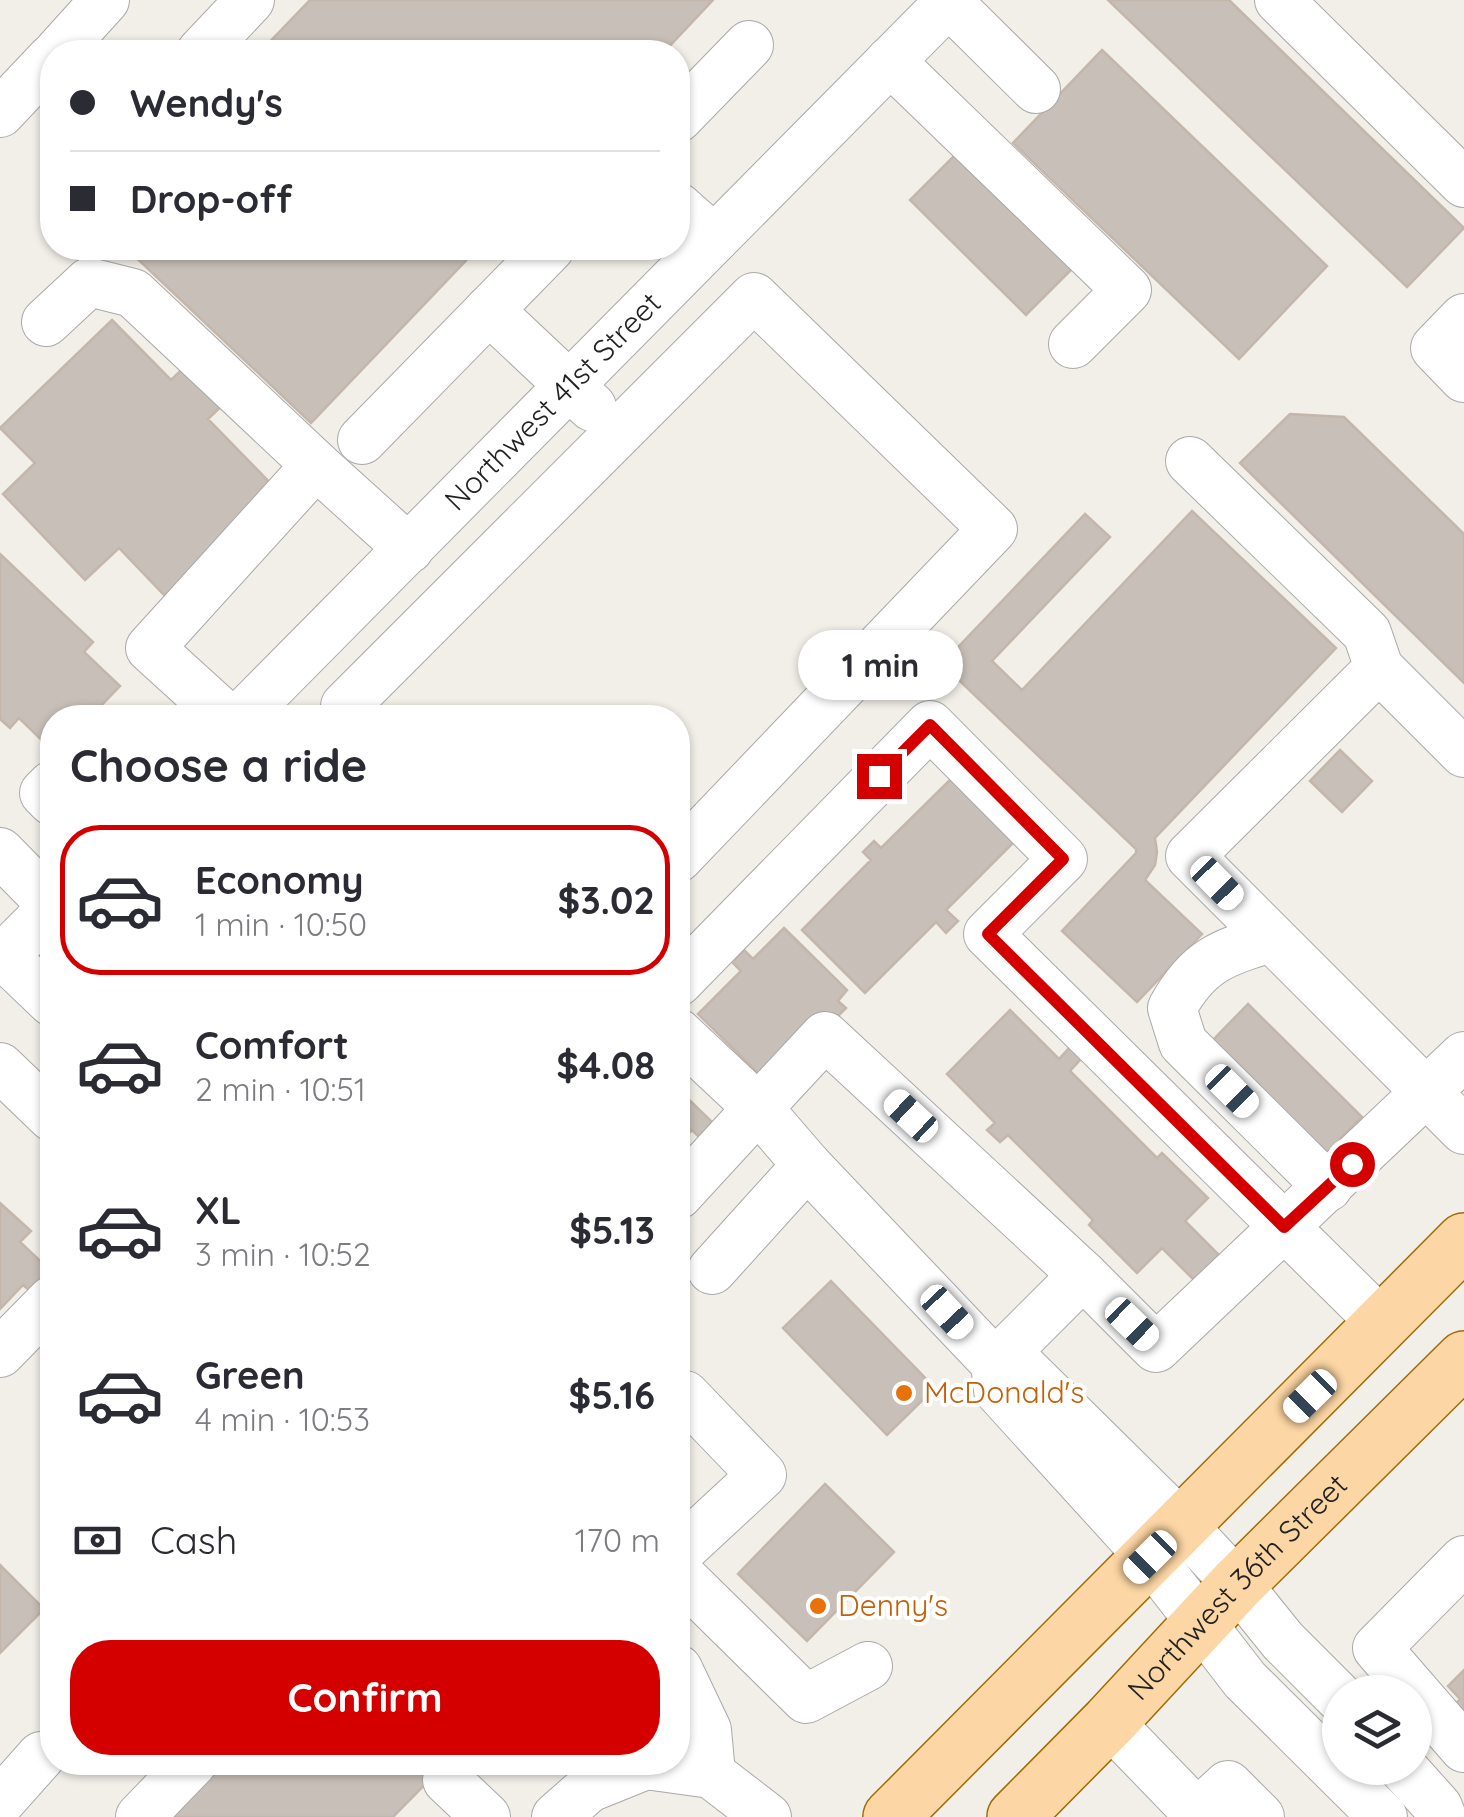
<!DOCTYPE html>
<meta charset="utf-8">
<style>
:root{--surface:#fff;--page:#f2f2f3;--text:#2b2b33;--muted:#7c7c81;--line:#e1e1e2;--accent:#d40000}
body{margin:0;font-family:Quicksand,sans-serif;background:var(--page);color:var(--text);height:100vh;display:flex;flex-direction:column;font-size:38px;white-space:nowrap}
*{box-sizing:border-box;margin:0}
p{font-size:32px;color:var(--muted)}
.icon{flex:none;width:55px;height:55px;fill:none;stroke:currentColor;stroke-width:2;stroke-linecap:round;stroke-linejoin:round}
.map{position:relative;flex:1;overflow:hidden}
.details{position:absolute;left:40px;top:705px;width:650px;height:1070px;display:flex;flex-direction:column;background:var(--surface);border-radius:40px;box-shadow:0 2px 8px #0004}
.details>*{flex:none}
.banner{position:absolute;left:40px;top:40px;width:650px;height:220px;border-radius:40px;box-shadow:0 2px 8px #0004;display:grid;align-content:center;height:220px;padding:0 30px;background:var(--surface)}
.tools{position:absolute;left:1322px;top:1675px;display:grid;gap:20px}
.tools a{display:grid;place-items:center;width:110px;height:110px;border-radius:50%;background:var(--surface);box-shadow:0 2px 8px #0004;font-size:50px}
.end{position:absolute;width:45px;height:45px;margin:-22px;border:12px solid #d40000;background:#fff;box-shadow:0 0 0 5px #fff}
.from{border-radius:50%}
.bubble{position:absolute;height:70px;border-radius:35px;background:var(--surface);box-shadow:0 2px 8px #0004;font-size:32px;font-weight:700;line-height:70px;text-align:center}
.car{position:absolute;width:30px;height:60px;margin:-30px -15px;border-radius:12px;box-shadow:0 0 8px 2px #0007;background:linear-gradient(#fff 24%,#345 0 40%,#fff 0 76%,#345 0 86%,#fff 0)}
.banner b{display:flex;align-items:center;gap:35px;height:95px;font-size:38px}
.banner b+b{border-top:2px solid var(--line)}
.banner i{width:25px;height:25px;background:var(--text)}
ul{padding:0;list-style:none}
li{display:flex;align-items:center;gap:30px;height:150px;margin:0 20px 15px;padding:0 10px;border:5px solid transparent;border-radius:40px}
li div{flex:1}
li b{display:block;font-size:38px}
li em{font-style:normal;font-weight:700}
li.on{border-color:var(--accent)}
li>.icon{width:90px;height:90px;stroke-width:1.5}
h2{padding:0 30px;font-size:45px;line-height:120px}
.pay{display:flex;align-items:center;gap:25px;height:110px;padding:0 30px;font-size:38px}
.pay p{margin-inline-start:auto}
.button{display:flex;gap:20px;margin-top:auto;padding:20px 30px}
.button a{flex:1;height:115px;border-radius:40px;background:var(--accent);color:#fff;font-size:40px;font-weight:700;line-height:115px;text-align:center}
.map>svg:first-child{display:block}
</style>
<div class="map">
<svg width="1464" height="1817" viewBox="0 0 1464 1817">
<rect width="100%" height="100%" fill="#f2efe9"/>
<path fill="#c7bfb8" stroke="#c4b6ab" stroke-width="2.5" d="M 310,0 L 713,0 L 664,52 L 260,52 Z
M 1108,0 L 1229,0 L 1464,228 L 1407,287 Z
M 1102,50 L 1327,266 L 1239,359 L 1013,143 Z
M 958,152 L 1074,267 L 1026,315 L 910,200 Z
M 126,248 L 478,248 L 311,423 Z
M 112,320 L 171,380 L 195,357 L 232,396 L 208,419 L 276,489 L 165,596 L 119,548 L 85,580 L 3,494 L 35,463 L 0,428 Z
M 1290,414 L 1344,417 L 1464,534 L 1464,683 L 1240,463 Z
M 1192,511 L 1336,648 L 1155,838 L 1157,852 L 1155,865 L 1145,880 L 1202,934 L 1137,1002 L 1062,931 L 1136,853 L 1136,849 L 942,664 L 1085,514 L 1110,537 L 992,661 L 1022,690 Z
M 0,554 L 93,642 L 84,652 L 120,686 L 89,718 L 52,718 L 52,750 L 19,718 L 10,728 L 0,719 Z
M 1340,750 L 1372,781 L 1342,812 L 1310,781 Z
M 958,772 L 1021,835 L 946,910 L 958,921 L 946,933 L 936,922 L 865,993 L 802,930 L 871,860 L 863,852 L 874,841 L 881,848 Z
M 784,928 L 847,990 L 838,1001 L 846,1008 L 833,1021 L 824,1012 L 761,1076 L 698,1014 L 741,971 L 732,962 L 744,950 L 753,959 Z
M 1248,1004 L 1362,1117 L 1324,1155 L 1210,1043 Z
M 1010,1010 L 1059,1059 L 1070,1047 L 1081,1059 L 1070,1071 L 1157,1158 L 1162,1153 L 1208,1198 L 1185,1221 L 1220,1256 L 1195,1281 L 1162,1248 L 1137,1273 L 1089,1225 L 1093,1220 L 1008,1135 L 1000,1142 L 987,1130 L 995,1123 L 947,1074 Z
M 678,1089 L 713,1123 L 699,1137 L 692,1130 L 678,1145 Z
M 0,1203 L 31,1231 L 20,1242 L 52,1272 L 34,1294 L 23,1285 L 0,1309 Z
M 831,1281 L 935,1388 L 887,1435 L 783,1328 Z
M 825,1484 L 894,1552 L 807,1641 L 738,1574 Z
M 0,1565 L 44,1609 L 0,1653 Z
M 1464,1670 L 1464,1726 L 1449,1711 L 1460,1699 L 1448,1686 Z
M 224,1762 L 447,1762 L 393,1817 L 170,1817 Z"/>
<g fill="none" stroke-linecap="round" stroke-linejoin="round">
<g stroke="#a9a9a9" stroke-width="50">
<g id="minor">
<path d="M 1279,0 L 1464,183"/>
<path d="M 948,2 L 1036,89"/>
<path d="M 58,52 L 105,0"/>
<path d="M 201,52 L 250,0"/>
<path d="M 890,61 L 1127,290 L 1073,344"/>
<path d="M 0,113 L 52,58"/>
<path d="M 678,118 L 749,45"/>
<path d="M 678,207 L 714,239"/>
<path d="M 489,310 L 592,407"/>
<path d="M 1464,318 L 1435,348 L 1464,378"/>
<path d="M 46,322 L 89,282 L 133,293 L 316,465"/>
<path d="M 362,440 L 550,248"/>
<path d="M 1190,461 L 1367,633 L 1379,668 L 1464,753"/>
<path d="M 1379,668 L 1190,856 L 1464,1130"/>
<path d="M 227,718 L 150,648 L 316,465 L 409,549"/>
<path id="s1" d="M 240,718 L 951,0"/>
<path d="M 357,718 L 345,706 L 754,297 L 993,529 L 678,858"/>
<path d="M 52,785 L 44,793 L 52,801"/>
<path d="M 0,852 L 52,905"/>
<path d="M 1271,938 C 1221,953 1198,961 1172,1008 L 1183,1043 L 1328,1187"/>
<path d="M 4,956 L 52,1002"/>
<path d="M 0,960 L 52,908"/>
<path d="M 678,982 L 930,725 L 1063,859 L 988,934 L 1383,1324"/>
<path d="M 678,1033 L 758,1108 L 678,1195"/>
<path d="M 0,1067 L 52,1117"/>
<path d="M 807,1165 L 758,1108 L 825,1036 L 1083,1275 L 995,1363"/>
<path d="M 712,1270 L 807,1165 L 995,1363 L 998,1390 L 1150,1557 L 1245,1680 L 1383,1817"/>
<path d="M 1083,1275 L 1156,1348 L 1464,1056"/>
<path d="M 0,1353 L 52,1300"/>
<path d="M 995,1363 L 1020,1365 L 1182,1525 L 1237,1584 L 1283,1641 L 1340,1698"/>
<path d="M 678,1402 L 685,1395 L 762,1475 L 678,1553"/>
<path d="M 1464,1560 L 1377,1648 L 1464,1748"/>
<path d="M 678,1573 L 806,1699 L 868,1666"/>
<path d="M 678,1669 L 707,1730 L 711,1774"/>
<path d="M 1109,1722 L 1197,1813"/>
<path d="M 1403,1768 L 1438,1807 L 1442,1817"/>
<path d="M 447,1780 L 486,1817"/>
<path d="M 0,1802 L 41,1756"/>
<path d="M 140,1817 L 193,1762"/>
<path d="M 556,1817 L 589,1788 L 646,1765 L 711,1774 L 767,1817"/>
<path d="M 1193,1817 L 1228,1785 L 1260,1817"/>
</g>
</g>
<g stroke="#a06b00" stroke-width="58">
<g id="major">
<path d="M 891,1817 L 1464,1241"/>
<path id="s2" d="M 1015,1817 L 1109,1722 L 1237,1584 L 1464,1359"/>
</g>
</g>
<use href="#minor" stroke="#fff" stroke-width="48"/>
<use href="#major" stroke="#fcd6a4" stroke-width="55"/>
</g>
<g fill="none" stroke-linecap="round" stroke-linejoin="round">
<path stroke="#d40000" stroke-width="12" d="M 879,776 L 930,725 L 1063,859 L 988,934 L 1284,1227 L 1352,1164"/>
</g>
<g fill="#e8710a" stroke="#fff" stroke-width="4">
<circle cx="904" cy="1393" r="10"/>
<circle cx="818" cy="1606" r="10"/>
</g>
<g text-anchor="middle" stroke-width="8" stroke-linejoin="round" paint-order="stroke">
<g font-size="30" fill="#222" stroke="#fff">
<text dy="10" stroke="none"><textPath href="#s1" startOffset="445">Northwest 41st Street</textPath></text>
<text dy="10" stroke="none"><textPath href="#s2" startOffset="320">Northwest 36th Street</textPath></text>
</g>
<g font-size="30" fill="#c56008" stroke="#fff" text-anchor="start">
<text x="924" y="1403">McDonald's</text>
<text x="838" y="1616">Denny's</text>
</g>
</g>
</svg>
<div class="tools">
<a><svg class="icon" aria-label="layers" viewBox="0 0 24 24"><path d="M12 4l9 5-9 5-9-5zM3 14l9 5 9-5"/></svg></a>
</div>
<i class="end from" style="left:1352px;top:1164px"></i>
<i class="end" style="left:879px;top:776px"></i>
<div class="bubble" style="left:798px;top:630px;width:165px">1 min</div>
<i class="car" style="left:1217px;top:883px;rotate:136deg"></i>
<i class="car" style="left:1232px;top:1091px;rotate:135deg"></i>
<i class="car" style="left:911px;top:1116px;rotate:313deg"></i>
<i class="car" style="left:947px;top:1312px;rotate:137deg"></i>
<i class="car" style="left:1132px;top:1324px;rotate:134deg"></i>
<i class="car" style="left:1310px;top:1396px;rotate:225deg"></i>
<i class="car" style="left:1150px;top:1557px;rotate:225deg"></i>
<div class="banner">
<b><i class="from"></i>Wendy's</b>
<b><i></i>Drop-off</b>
</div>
<section class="details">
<h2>Choose a ride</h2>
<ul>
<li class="on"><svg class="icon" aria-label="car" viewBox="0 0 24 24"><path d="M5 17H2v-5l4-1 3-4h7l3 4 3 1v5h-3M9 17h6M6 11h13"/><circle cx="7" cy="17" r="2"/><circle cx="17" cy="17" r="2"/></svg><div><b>Economy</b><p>1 min · 10:50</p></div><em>$3.02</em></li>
<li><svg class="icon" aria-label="car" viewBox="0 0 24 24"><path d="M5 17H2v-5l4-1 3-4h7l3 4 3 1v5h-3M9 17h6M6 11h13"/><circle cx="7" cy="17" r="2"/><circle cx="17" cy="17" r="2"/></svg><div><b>Comfort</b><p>2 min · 10:51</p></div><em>$4.08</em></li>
<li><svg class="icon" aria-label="car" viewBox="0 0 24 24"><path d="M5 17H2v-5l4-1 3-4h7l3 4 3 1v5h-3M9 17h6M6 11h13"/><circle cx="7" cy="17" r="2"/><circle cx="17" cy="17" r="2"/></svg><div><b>XL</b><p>3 min · 10:52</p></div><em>$5.13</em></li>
<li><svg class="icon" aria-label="car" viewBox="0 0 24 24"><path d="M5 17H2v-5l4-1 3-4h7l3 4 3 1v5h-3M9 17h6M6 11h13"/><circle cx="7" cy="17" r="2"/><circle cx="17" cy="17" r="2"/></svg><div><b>Green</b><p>4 min · 10:53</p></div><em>$5.16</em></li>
</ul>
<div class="pay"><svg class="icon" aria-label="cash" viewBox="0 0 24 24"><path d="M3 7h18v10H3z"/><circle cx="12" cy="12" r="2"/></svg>Cash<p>170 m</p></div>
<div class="button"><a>Confirm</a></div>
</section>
</div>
